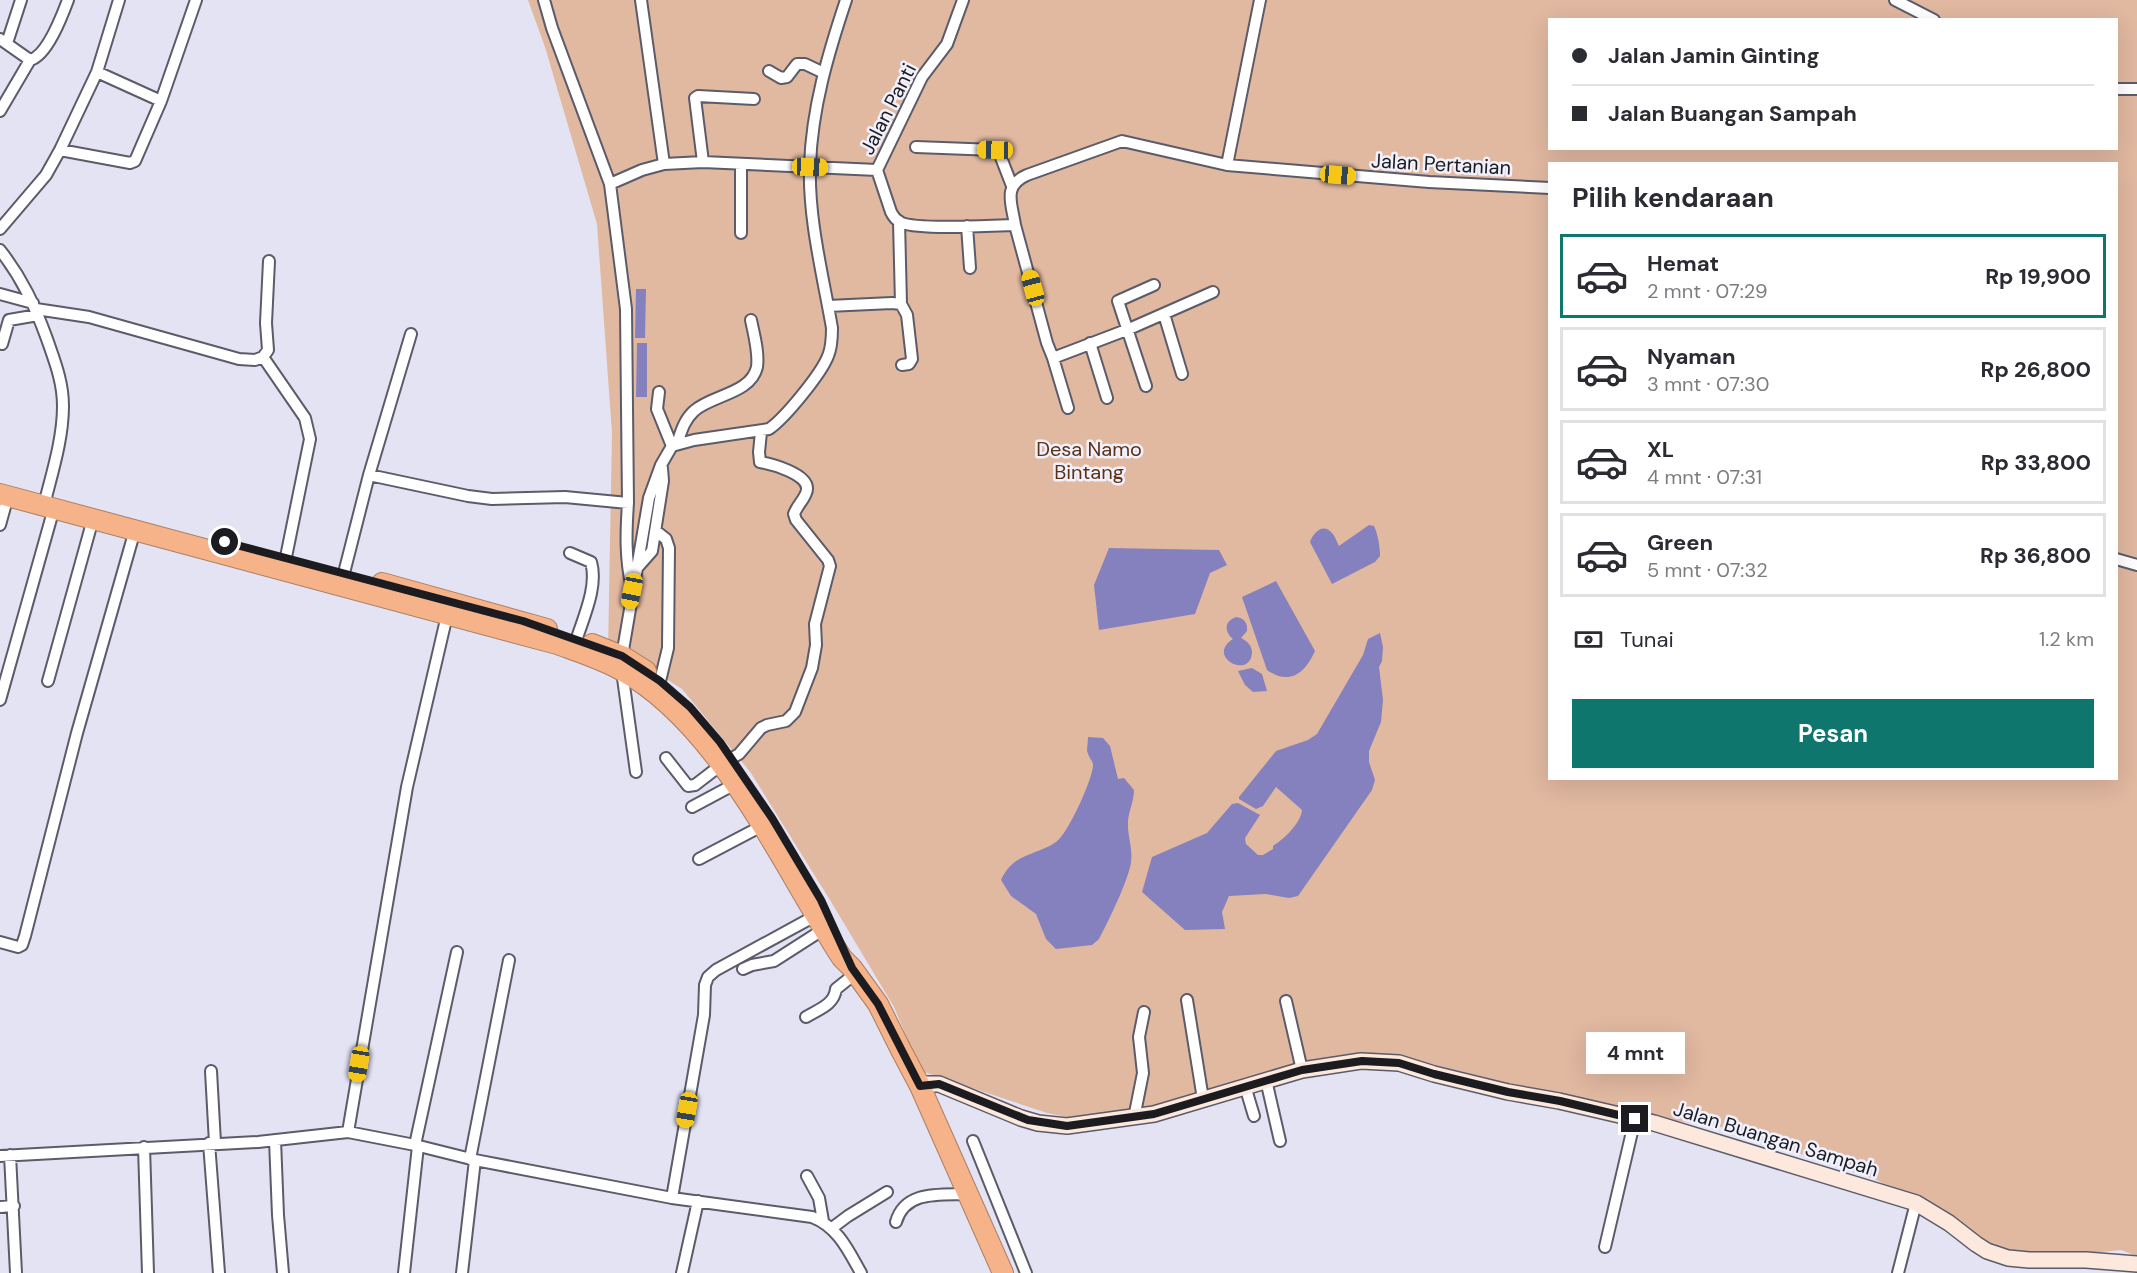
<!DOCTYPE html>
<html lang="id">
<meta charset="utf-8">
<style>
:root{--surface:#fff;--page:#f7f7f7;--text:#2b2b33;--muted:#7c7c81;--line:#e1e1e2;--accent:#0f766e}
body{margin:0;font-family:"DM Sans",sans-serif;background:var(--page);color:var(--text);height:100vh;display:flex;flex-direction:column;font-size:22px;white-space:nowrap}
*{box-sizing:border-box;margin:0}
p{font-size:20px;color:var(--muted)}
.icon{flex:none;width:33px;height:33px;fill:none;stroke:currentColor;stroke-width:2;stroke-linecap:round;stroke-linejoin:round}
.map{position:relative;flex:1;overflow:hidden}
.drawer{position:absolute;left:1548px;top:162px;width:570px;height:618px;display:flex;flex-direction:column;background:var(--surface);border-radius:0px;box-shadow:0 6px 24px #0002}
.drawer>*{flex:none}
.banner{position:absolute;left:1548px;top:18px;width:570px;height:132px;border-radius:0px;box-shadow:0 6px 24px #0002;display:grid;align-content:center;height:132px;padding:0 24px;background:var(--surface)}
.end{position:absolute;width:27px;height:27px;margin:-14px;border:8px solid #1b1b20;background:#fff;box-shadow:0 0 0 3px #fff}
.from{border-radius:50%}
.bubble{position:absolute;height:42px;border-radius:0px;background:var(--surface);box-shadow:0 6px 24px #0002;font-size:20px;font-weight:700;line-height:42px;text-align:center}
.car{position:absolute;width:18px;height:36px;margin:-18px -9px;border-radius:8px;box-shadow:0 0 4px 2px #0007;background:linear-gradient(#f5c518 24%,#345 0 40%,#f5c518 0 76%,#345 0 86%,#f5c518 0)}
.banner b{display:flex;align-items:center;gap:21px;height:57px;font-size:22px}
.banner b+b{border-top:2px solid var(--line)}
.banner i{width:15px;height:15px;background:var(--text)}
ul{padding:0;list-style:none}
li{display:flex;align-items:center;gap:18px;height:84px;margin:0 12px 9px;padding:0 12px;border:3px solid var(--line);border-radius:0px}
li div{flex:1}
li b{display:block;font-size:22px}
li em{font-style:normal;font-weight:700}
li.current{border-color:var(--accent)}
li>.icon{width:54px;height:54px;stroke-width:1.5}
h2{padding:0 24px;font-size:27px;line-height:72px}
.pay{display:flex;align-items:center;gap:15px;height:66px;padding:0 24px;font-size:22px}
.pay p{margin-inline-start:auto}
.primary-button{display:flex;gap:12px;margin-top:auto;padding:12px 24px}
.primary-button a{flex:1;height:69px;border-radius:0px;background:var(--accent);color:#fff;font-size:24px;font-weight:700;line-height:69px;text-align:center}
.map>svg:first-child{display:block}
</style>
<div class="map">
<svg width="2137" height="1273" viewBox="0 0 2137 1273">
<rect width="100%" height="100%" fill="#e3e3f3"/>
<path fill="#e1b8a0" fill-rule="evenodd" d="M 528,0 L 2137,0 L 2137,1256 L 2121,1250 L 2017,1260 L 1875,1179 L 1721,1127 L 1640,1116 L 1395,1055 L 1167,1105 L 1072,1118 L 1047,1113 L 921,1071 L 894,1007 L 830,900 L 751,773 L 682,689 L 627,654 L 608,653 L 612,433 L 597,224 L 545,47 ZM 1550,20 L 2116,20 L 2116,148 L 1550,148 ZM 1550,164 L 2116,164 L 2116,778 L 1550,778 Z"/>
<path fill="#8580be" d="M 636,289 L 646,289 L 645,338 L 635,338 Z
M 637,343 L 647,343 L 647,397 L 636,397 Z
M 1369,525 L 1374,526 C 1378,534 1380,548 1380,556 L 1375,562 L 1332,584 L 1310,542 C 1313,533 1323,522 1332,533 C 1335,536 1337,542 1339,546 Z
M 1109,548 L 1219,550 L 1227,565 L 1210,573 L 1195,614 L 1099,630 L 1094,585 Z
M 1276,581 L 1315,651 C 1305,673 1290,686 1267,670 L 1242,597 Z
M 1236,617 C 1244,618 1248,623 1247,631 L 1241,638 C 1247,641 1252,645 1252,653 C 1250,680 1205,657 1233,639 C 1224,632 1224,621 1236,617 Z
M 1380,633 L 1383,647 L 1382,661 L 1379,667 L 1383,700 L 1381,722 L 1369,751 L 1369,762 L 1375,780 L 1372,790 L 1298,896 L 1289,898 L 1266,894 L 1229,896 L 1222,912 L 1225,929 L 1185,930 L 1142,892 L 1152,857 L 1207,833 L 1232,804 L 1238,803 L 1260,815 L 1245,838 L 1246,844 L 1258,855 L 1263,855 L 1273,849 L 1273,846 C 1284,839 1301,823 1302,810 L 1276,787 L 1263,806 L 1256,809 L 1239,799 L 1239,797 L 1276,751 L 1308,740 L 1317,734 L 1363,655 L 1368,639 Z
M 1252,668 L 1262,674 L 1267,691 L 1253,692 L 1245,685 L 1238,671 Z
M 1088,737 L 1103,738 L 1110,746 L 1118,779 L 1124,778 L 1134,790 C 1134,801 1129,810 1128,821 C 1127,835 1133,848 1131,862 C 1129,879 1108,922 1099,939 L 1092,945 L 1056,949 L 1046,939 L 1036,914 L 1011,896 L 1001,880 C 1014,852 1034,857 1056,842 C 1067,836 1094,777 1093,764 C 1092,760 1088,756 1087,751 C 1087,747 1088,742 1088,737 Z"/>
<g fill="none" stroke-linecap="round" stroke-linejoin="round">
<g stroke="#5b5b69" stroke-width="14">
<path id="street" d="M 544,0 L 552,28 L 610,184 L 626,309 L 628,503 C 626,532 625,559 632,588
M 641,0 L 664,164
M 1895,0 L 1934,20
M 0,39 L 30,60 L 0,111
M 7,43 L 21,0
M 30,60 C 47,56 62,16 68,0
M 769,71 L 781,78 L 787,77 L 797,64 L 805,64 L 824,73
M 97,72 L 161,101
M 2116,89 L 2137,89
M 916,147 L 995,150 L 1000,155 L 1012,186
M 60,150 L 130,163 L 135,161 L 161,101 L 196,0
M 703,162 L 695,98 L 698,96 L 754,99
M 741,164 L 741,233
M 1227,165 L 1260,0
M 877,170 L 922,77 L 947,44 L 963,0
M 610,184 L 642,170 L 664,164 L 703,162 L 877,170 L 891,212 C 893,216 896,220 900,222 C 916,231 993,225 1015,225 C 1012,204 1002,186 1027,175 L 1122,141 L 1227,165 L 1429,182 L 1550,188
M 899,221 L 901,304
M 1015,225 L 1047,343 L 1053,358 L 1129,329 L 1213,292
M 967,226 L 970,268
M 0,229 L 46,175 L 60,150 L 97,72 L 119,0
M 0,250 C 22,278 35,306 47,339 C 55,362 63,382 63,406 C 63,439 52,473 44,505
M 0,294 L 33,303
M 828,306 L 892,303 L 901,304 L 907,315 L 912,359 L 909,364 L 902,365
M 36,309 L 89,317 L 239,359 L 255,360 L 263,357 L 268,350 L 266,323 L 269,261
M 1164,314 L 1182,374
M 1090,343 L 1107,398
M 2,344 L 9,320 L 38,315
M 263,357 L 305,418 L 310,439 L 286,557
M 1053,358 L 1068,408
M 1146,386 L 1118,301 L 1154,285
M 659,392 L 657,409 L 672,446
M 677,444 C 681,432 684,420 694,411 C 711,395 751,394 757,367 C 759,352 754,335 751,320
M 369,475 L 468,496 L 492,499 L 565,497 L 628,503
M 0,525 L 8,496
M 656,531 L 666,539 L 669,548 L 668,648 L 660,681
M 570,553 L 591,562 C 598,586 584,616 577,638
M 2116,559 L 2137,565
M 637,568 L 652,551 L 663,481 L 662,468
M 344,573 L 369,475 L 411,334
M 622,656 L 649,498 L 661,465 L 672,446 L 694,440 L 769,429 C 785,418 821,374 828,356 C 832,347 832,337 832,328 C 823,276 808,218 810,165 C 812,108 828,54 846,0
M 622,671 L 636,772
M 48,681 L 93,519
M 0,700 L 54,508
M 666,758 L 688,786 L 695,785 L 721,765
M 732,758 L 739,754 L 761,728 L 767,725 L 786,721 L 795,712 L 812,668 L 816,645 L 815,624 L 830,566 L 828,560 L 796,520 L 794,514 C 797,505 807,497 807,489 C 808,474 772,464 760,462 L 759,452 L 761,432
M 692,807 L 735,784
M 699,859 L 762,826
M 0,942 L 18,947 L 22,945 L 25,936 L 77,733 L 135,530
M 743,969 L 752,965 L 774,961 L 827,927
M 1187,1000 L 1203,1099
M 1286,1001 L 1302,1070
M 806,1017 C 819,1009 834,1005 836,989 L 856,973
M 211,1071 L 215,1143
M 1266,1080 L 1280,1141
M 1245,1086 L 1254,1116
M 1134,1118 L 1143,1073 L 1139,1037 L 1144,1012
M 348,1132 L 407,787 L 448,611
M 275,1140 L 278,1215 L 283,1273
M 973,1141 L 1026,1273
M 209,1143 L 219,1273
M 415,1145 L 457,952
M 144,1147 L 148,1273
M 10,1155 L 16,1273
M 0,1156 L 258,1142 L 348,1132 L 415,1145 L 475,1160 L 672,1198 L 812,1217 C 838,1227 848,1250 861,1273
M 470,1159 L 509,960
M 807,1176 L 819,1198 L 823,1221
M 672,1198 L 704,1015 L 705,985 L 708,977 L 716,970 L 815,916
M 0,1207 L 14,1206
M 896,1222 C 905,1190 940,1195 967,1194
M 832,1228 L 848,1216 L 887,1192
M 1605,1247 L 1635,1119
M 404,1273 L 418,1146
M 462,1273 L 475,1160
M 682,1273 L 698,1201
M 1898,1273 L 1916,1203"/>
</g>
<g stroke="#5b5b69" stroke-width="18">
<path id="secondary" d="M 920,1086 L 927,1084 L 939,1084 L 1021,1118 L 1038,1123 L 1067,1126 L 1154,1114 L 1302,1070 L 1361,1061 L 1399,1063 L 1434,1074 L 1508,1092 L 1559,1101 L 1654,1123 L 1916,1203 L 1949,1223 L 1976,1244 L 1987,1251 L 2008,1258 L 2029,1260 L 2086,1260 L 2137,1264"/>
</g>
<g stroke="#a97e64" stroke-width="22">
<path id="highway" d="M 0,494 L 557,644 C 579,652 601,659 621,670 C 720,724 782,866 842,958 L 852,968 L 878,1004 L 901,1050 L 920,1086 L 1003,1273
M 382,583 L 547,629
M 592,644 L 622,656 L 646,671"/>
</g>
<use href="#street" stroke="#fff" stroke-width="10"/>
<use href="#secondary" stroke="#fce8dc" stroke-width="15"/>
<use href="#highway" stroke="#f6b389" stroke-width="20"/>
</g>
<g fill="none" stroke-linecap="round" stroke-linejoin="round">
<path stroke="#1b1b20" stroke-width="8" d="M 225,542 L 523,621 L 622,656 L 660,681 L 690,707 L 720,742 L 772,818 L 821,900 L 852,968 L 878,1004 L 920,1086 L 939,1084 L 1028,1120 L 1067,1126 L 1154,1114 L 1302,1070 L 1362,1061 L 1399,1063 L 1434,1074 L 1508,1092 L 1560,1101 L 1635,1119"/>
</g>
<g text-anchor="middle" stroke-width="5" stroke-linejoin="round" paint-order="stroke">
<g font-size="20" fill="#1b1b20" stroke="#f1f1fe">
<text transform="translate(888 109) rotate(-63)" y="7">Jalan Panti</text>
<text transform="translate(1441 164) rotate(3)" y="7">Jalan Pertanian</text>
<text transform="translate(1776 1139) rotate(17)" y="7">Jalan Buangan Sampah</text>
</g>
<g font-size="20" fill="#5b3114" stroke="#f1f1fe">
<text x="1089" y="456">Desa Namo<tspan x="1089" dy="23">Bintang</tspan></text>
</g>
</g>
</svg>
<i class="end from" style="left:225px;top:542px"></i>
<i class="end" style="left:1635px;top:1119px"></i>
<div class="bubble" style="left:1586px;top:1032px;width:99px">4 mnt</div>
<i class="car" style="left:995px;top:150px;rotate:271deg"></i>
<i class="car" style="left:810px;top:167px;rotate:92deg"></i>
<i class="car" style="left:1338px;top:175px;rotate:95deg"></i>
<i class="car" style="left:1033px;top:288px;rotate:345deg"></i>
<i class="car" style="left:632px;top:591px;rotate:191deg"></i>
<i class="car" style="left:359px;top:1064px;rotate:189deg"></i>
<i class="car" style="left:687px;top:1110px;rotate:190deg"></i>
<div class="banner">
<b><i class="from"></i>Jalan Jamin Ginting</b>
<b><i></i>Jalan Buangan Sampah</b>
</div>
<section class="drawer">
<h2>Pilih kendaraan</h2>
<ul>
<li class="current"><svg class="icon" aria-label="car" viewBox="0 0 24 24"><path d="M5 17H2v-5l4-1 3-4h7l3 4 3 1v5h-3M9 17h6M6 11h13"/><circle cx="7" cy="17" r="2"/><circle cx="17" cy="17" r="2"/></svg><div><b>Hemat</b><p>2 mnt · 07:29</p></div><em>Rp 19,900</em></li>
<li><svg class="icon" aria-label="car" viewBox="0 0 24 24"><path d="M5 17H2v-5l4-1 3-4h7l3 4 3 1v5h-3M9 17h6M6 11h13"/><circle cx="7" cy="17" r="2"/><circle cx="17" cy="17" r="2"/></svg><div><b>Nyaman</b><p>3 mnt · 07:30</p></div><em>Rp 26,800</em></li>
<li><svg class="icon" aria-label="car" viewBox="0 0 24 24"><path d="M5 17H2v-5l4-1 3-4h7l3 4 3 1v5h-3M9 17h6M6 11h13"/><circle cx="7" cy="17" r="2"/><circle cx="17" cy="17" r="2"/></svg><div><b>XL</b><p>4 mnt · 07:31</p></div><em>Rp 33,800</em></li>
<li><svg class="icon" aria-label="car" viewBox="0 0 24 24"><path d="M5 17H2v-5l4-1 3-4h7l3 4 3 1v5h-3M9 17h6M6 11h13"/><circle cx="7" cy="17" r="2"/><circle cx="17" cy="17" r="2"/></svg><div><b>Green</b><p>5 mnt · 07:32</p></div><em>Rp 36,800</em></li>
</ul>
<div class="pay"><svg class="icon" aria-label="cash" viewBox="0 0 24 24"><path d="M3 7h18v10H3z"/><circle cx="12" cy="12" r="2"/></svg>Tunai<p>1.2 km</p></div>
<div class="primary-button"><a>Pesan</a></div>
</section>
</div>
